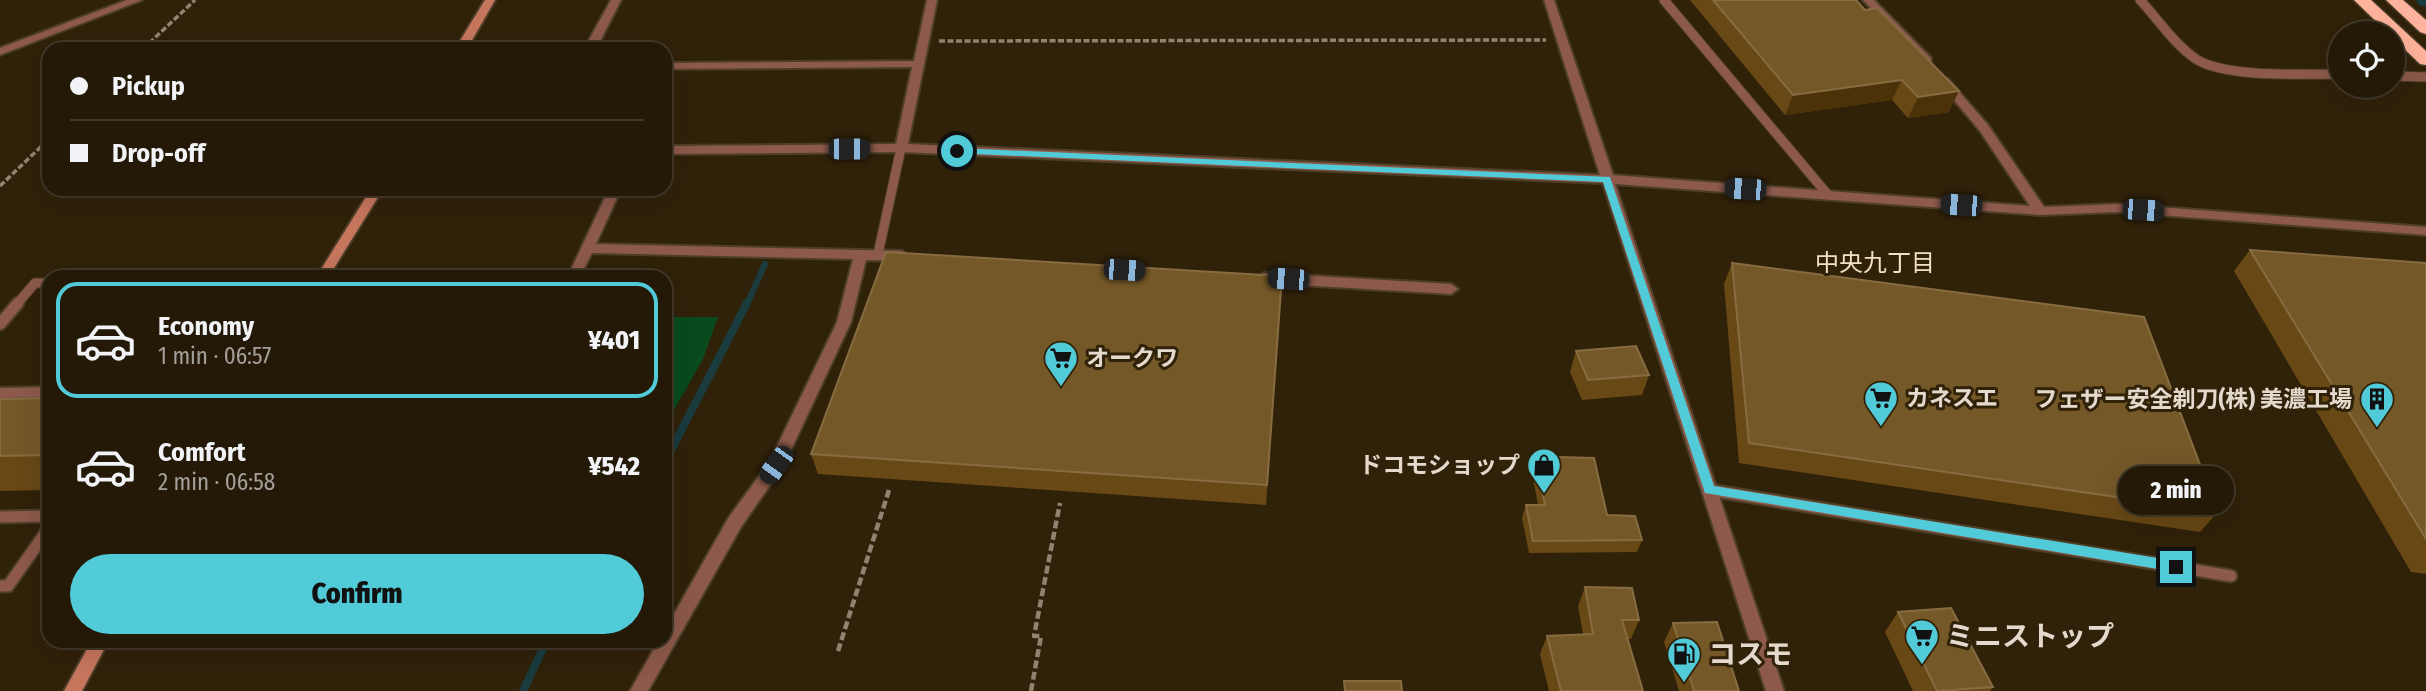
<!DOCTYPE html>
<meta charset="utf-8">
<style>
:root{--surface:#241907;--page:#302615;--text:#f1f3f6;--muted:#a3a09b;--line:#413828;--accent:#52cbd9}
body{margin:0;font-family:"Fira Sans Condensed","Noto Sans JP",sans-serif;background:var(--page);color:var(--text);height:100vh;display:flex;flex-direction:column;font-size:26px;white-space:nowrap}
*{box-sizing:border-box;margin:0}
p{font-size:23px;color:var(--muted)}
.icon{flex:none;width:38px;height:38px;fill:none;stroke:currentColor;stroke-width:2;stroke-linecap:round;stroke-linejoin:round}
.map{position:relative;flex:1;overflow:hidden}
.sheet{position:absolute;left:42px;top:270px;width:630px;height:378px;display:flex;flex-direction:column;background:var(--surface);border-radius:21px;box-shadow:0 7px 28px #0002,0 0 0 2px var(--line)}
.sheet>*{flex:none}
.guide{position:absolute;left:42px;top:42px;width:630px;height:154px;border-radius:21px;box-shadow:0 7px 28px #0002,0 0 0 2px var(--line);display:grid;align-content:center;height:154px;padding:0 28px;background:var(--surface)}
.controls{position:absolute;left:2328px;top:21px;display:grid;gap:14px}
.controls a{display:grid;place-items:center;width:77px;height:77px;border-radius:50%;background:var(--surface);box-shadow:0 7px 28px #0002,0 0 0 2px var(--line);font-size:35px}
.end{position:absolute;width:32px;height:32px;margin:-16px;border:9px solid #52cbd9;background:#111;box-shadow:0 0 0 4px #111}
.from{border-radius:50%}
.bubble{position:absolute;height:49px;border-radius:24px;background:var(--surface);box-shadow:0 7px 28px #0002,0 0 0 2px var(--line);font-size:23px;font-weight:800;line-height:49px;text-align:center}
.car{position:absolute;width:21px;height:42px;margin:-21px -10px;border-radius:9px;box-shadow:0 0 5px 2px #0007;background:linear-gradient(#222 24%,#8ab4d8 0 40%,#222 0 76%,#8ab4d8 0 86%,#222 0)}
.guide b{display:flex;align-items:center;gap:24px;height:66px;font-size:26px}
.guide b+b{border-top:2px solid var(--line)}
.guide i{width:18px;height:18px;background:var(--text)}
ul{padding:12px 0 0;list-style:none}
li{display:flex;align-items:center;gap:21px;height:116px;margin:0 14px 10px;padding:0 14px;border:4px solid transparent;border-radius:21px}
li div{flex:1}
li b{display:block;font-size:26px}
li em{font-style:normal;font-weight:800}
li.on{border-color:var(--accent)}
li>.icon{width:63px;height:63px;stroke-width:1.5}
.cta{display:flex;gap:14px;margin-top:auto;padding:14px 28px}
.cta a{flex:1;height:80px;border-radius:42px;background:var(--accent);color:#111;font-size:28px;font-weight:800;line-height:80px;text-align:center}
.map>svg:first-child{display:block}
</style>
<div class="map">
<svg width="2426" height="691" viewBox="0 0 2426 691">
<rect width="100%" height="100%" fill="#302109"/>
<path fill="#094b1d" d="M 665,317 L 718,317 L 703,359 L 665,426 Z"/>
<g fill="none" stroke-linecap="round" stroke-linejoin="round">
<path stroke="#1a3c3f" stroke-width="6" d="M 747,304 L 765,264"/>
<path stroke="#1a3c3f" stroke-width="8" d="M 665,462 L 747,303
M 523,691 L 547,640"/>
<path fill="#1a3c3f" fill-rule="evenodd" d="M 2416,0 L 2426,0 L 2426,7 L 2419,5 Z"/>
<g stroke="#4d3e28" stroke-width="11">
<path id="lane-far1" d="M 1664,0 L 1828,195
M 2140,0 C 2158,19 2174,44 2196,59 C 2225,78 2305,74 2340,74
M 2392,76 L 2426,77
M 878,254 L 901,148
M 17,304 L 35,283 L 49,283"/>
</g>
<g stroke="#4d3e28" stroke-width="15">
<path id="lane" d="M 0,324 L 18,303
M 1709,490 L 2231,576
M 0,517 L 49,516
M 0,586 L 8,586 L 49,528"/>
</g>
<g stroke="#4d3e28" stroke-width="4">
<path id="street" d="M 127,0 L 142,0 L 0,55 L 0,48 Z
M 611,0 L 621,0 L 596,49 L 584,49 Z
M 927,0 L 937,0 L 908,144 L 1600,175 L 1544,0 L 1554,0 L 1613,175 L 2030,206 L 1980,131 L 1938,81 L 1944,78 L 1948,79 L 1988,125 L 2044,207 L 2118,204 L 2426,227 L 2426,235 L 2118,212 L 2040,215 L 1615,184 L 1784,691 L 1766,691 L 1603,183 L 901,152 L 665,154 L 665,146 L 896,144 L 912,67 L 665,69 L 665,63 L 914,61 Z
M 1863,0 L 1874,0 L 1931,58 L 1931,62 L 1923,62 Z
M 609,189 L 621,189 L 596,244 L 861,250 L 902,251 L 909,256 L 902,261 L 866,260 L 851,322 L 784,465 L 741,527 L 648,691 L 630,691 L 659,640 L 665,640 L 665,630 L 729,517 L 770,461 L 837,322 L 853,259 L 592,253 L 580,276 L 568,276 Z
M 1264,273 L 1451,284 L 1458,289 L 1451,294 L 1264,283 L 1257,278 Z
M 49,387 L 49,397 L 0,398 L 0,388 Z"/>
</g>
<g stroke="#4d3e28" stroke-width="4">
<path id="secondary" d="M 485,0 L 495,0 L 467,49 L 455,49 Z
M 371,189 L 383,189 L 329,276 L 317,276 Z
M 92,640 L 109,640 L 82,691 L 64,691 Z"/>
</g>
<g stroke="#4d3e28" stroke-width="3">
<path id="highway" d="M 2354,0 L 2371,0 L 2426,51 L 2426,65 L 2420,64 L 2392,37 L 2392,33 L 2388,33 Z
M 2386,0 L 2403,0 L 2426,20 L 2426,34 L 2420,32 Z"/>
</g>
<path stroke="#8f8371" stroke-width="3.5" stroke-dasharray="6 2.5" stroke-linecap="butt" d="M 939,41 L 1546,40
M 143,49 L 195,0
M 0,186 L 49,139"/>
<path stroke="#8f8371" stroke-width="4.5" stroke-dasharray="8 3.5" stroke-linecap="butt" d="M 838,651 L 889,490
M 1031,691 L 1041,636 L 1034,636 L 1060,503"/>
<use href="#lane-far1" stroke="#8c594a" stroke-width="9"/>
<use href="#lane" stroke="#8c594a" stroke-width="11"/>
<use href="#street" fill="#8c594a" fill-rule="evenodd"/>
<use href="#secondary" fill="#c7765e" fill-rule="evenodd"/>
<use href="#highway" fill="#ffb39c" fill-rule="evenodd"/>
</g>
<path fill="#684815" d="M 1690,0 L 1856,0 L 1949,112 L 1908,118 L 1892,100 L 1785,115 Z
M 2250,250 L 2426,263 L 2426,574 L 2411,572 L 2234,271 Z
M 1732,263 L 2218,512 L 2200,532 L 1739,463 L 1724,284 Z
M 1281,296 L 1266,505 L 818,474 L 811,454 Z
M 1576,351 L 1649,375 L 1642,395 L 1582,400 L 1570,372 Z
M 49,398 L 49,490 L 0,491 L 0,399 Z
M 1557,457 L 1607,515 L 1642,540 L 1637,552 L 1529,553 L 1522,518 L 1526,505 L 1538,505 L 1532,474 L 1536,461 L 1556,461 Z
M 1585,587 L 1639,620 L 1631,639 L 1628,639 L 1643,691 L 1549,691 L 1540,654 L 1547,636 L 1583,634 L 1578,606 Z
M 1898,612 L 1993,687 L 1990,691 L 1913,691 L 1885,632 Z
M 1673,623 L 1739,691 L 1679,691 L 1664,642 Z"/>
<path fill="#4c3208" d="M 1902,80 L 1892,100 L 1785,115 L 1793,95 Z
M 1959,91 L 1949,112 L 1908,118 L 1918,97 Z"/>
<path fill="#755828" stroke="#876c42" stroke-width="2" d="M 1713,0 L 1856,0 L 1865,10 L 1877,8 L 1959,91 L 1918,97 L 1902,80 L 1793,95 Z
M 2250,250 L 2426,263 L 2426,539 Z
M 886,252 L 1282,276 L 1267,485 L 811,454 Z
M 1732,263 L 2144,317 L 2218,512 L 1749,443 Z
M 1636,346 L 1649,375 L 1588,380 L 1576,351 Z
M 49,398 L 49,455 L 0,456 L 0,399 Z
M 1557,457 L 1594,458 L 1607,515 L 1635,516 L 1642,540 L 1533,541 L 1526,505 L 1545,505 L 1536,461 L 1558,461 Z
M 1585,587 L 1632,588 L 1639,620 L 1622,620 L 1643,691 L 1561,691 L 1547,636 L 1593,634 Z
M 1951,608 L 1993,687 L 1937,691 L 1898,612 Z
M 1717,622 L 1739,691 L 1694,691 L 1673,623 Z
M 1344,681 L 1401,681 L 1402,691 L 1345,691 Z"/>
<path fill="#52cbd9" d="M 957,148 L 1610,177 L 1714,486 L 2176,561 L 2183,567 L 2176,572 L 1705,493 L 1603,182 L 953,153 L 952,151 Z"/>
<defs>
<g id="supermarket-pin" transform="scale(1.75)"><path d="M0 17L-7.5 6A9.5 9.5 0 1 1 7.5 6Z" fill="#52cbd9" stroke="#302109"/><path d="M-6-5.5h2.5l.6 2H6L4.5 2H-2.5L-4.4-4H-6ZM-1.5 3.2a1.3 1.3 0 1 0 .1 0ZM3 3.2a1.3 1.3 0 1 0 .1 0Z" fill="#111"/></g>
<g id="building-pin" transform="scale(1.75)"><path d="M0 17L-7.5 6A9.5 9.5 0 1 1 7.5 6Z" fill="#52cbd9" stroke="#302109"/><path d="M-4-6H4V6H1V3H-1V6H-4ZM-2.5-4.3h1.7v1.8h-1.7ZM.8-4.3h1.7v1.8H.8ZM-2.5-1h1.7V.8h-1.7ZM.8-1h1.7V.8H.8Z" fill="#111"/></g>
<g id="shop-pin" transform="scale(1.75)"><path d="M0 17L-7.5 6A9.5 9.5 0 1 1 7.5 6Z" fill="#52cbd9" stroke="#302109"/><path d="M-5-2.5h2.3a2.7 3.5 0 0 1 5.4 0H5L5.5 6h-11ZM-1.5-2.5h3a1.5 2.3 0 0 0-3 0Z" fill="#111"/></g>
<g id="fuel-pin" transform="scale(1.75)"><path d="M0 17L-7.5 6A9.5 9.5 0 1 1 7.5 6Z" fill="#52cbd9" stroke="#302109"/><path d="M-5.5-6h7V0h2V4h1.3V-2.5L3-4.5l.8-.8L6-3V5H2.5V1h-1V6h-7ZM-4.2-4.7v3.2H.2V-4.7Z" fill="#111"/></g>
</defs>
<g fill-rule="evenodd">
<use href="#supermarket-pin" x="1061" y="358"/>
<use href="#supermarket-pin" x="1881" y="398"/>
<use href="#building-pin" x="2377" y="399"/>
<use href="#shop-pin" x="1544" y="465"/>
<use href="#supermarket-pin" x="1922" y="636"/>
<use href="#fuel-pin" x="1684" y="654"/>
</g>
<g text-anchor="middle" stroke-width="6" stroke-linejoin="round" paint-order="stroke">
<g font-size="23" font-weight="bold" fill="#e3d9cc" stroke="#302109" text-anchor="start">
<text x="1086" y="366">オークワ</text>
<text x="1906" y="406">カネスエ</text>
<text x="2352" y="407" text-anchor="end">フェザー安全剃刀(株) 美濃工場</text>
<text x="1520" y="473" text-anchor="end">ドコモショップ</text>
</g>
<g font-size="24" fill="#f3dfc3" stroke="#302109">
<text x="1875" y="271">中央九丁目</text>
</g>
<g font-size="28" font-weight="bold" fill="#e3d9cc" stroke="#302109" text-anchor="start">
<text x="1946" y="646">ミニストップ</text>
<text x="1708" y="664">コスモ</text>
</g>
</g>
</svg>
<div class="controls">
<a><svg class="icon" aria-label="locate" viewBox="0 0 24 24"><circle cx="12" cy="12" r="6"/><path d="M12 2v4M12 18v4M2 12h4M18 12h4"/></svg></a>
</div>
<i class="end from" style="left:957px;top:151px"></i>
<i class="end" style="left:2176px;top:567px"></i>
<div class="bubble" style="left:2118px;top:466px;width:116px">2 min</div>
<i class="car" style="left:849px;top:149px;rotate:90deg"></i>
<i class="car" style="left:1745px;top:189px;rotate:274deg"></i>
<i class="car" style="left:1961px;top:205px;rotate:274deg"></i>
<i class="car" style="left:2143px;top:210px;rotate:94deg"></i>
<i class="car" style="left:1124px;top:270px;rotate:93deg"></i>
<i class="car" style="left:1288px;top:279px;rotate:274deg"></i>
<i class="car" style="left:776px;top:465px;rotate:216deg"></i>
<div class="guide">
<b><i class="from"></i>Pickup</b>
<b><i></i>Drop-off</b>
</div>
<section class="sheet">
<ul>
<li class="on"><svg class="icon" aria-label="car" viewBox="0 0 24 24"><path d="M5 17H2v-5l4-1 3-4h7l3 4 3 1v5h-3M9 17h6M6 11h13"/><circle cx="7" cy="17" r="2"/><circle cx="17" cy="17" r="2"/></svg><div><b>Economy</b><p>1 min · 06:57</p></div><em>¥401</em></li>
<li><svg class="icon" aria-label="car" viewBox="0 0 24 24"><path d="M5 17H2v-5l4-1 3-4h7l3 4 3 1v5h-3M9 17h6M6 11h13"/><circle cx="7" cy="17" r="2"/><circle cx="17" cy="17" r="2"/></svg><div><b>Comfort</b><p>2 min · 06:58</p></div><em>¥542</em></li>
</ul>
<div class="cta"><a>Confirm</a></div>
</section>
</div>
